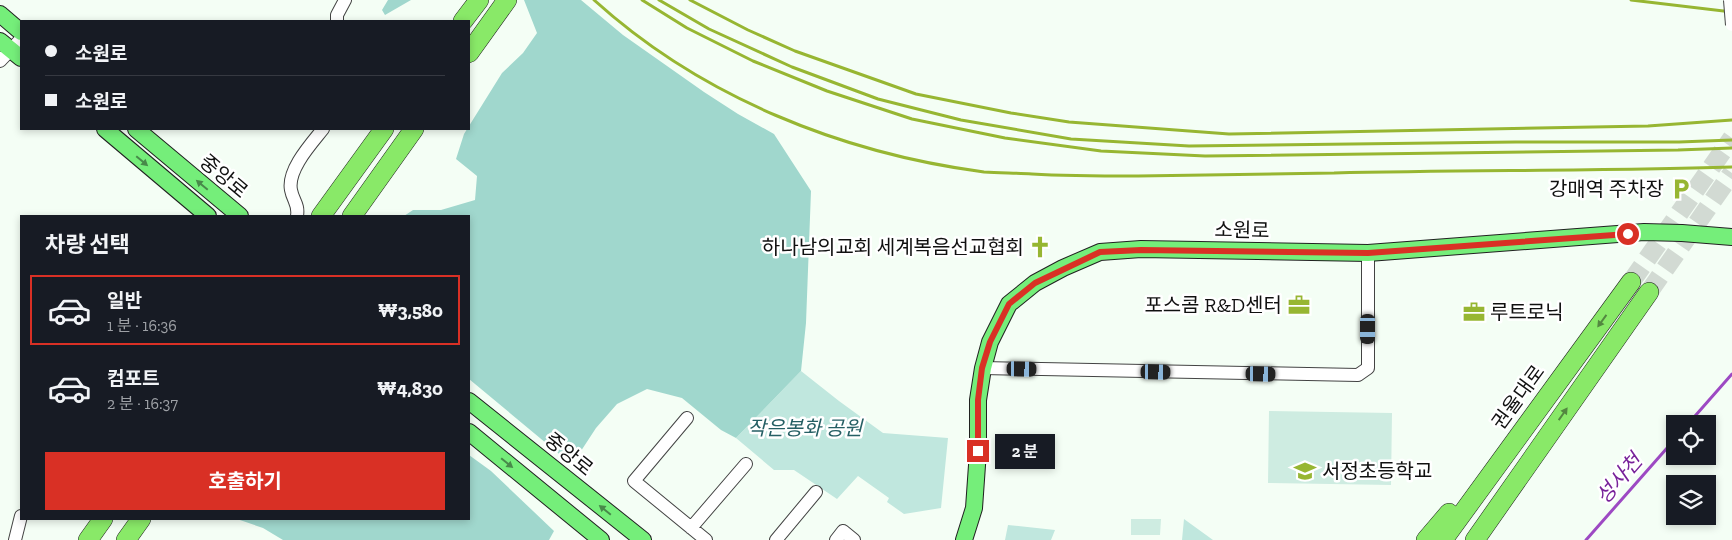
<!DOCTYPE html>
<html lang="ko">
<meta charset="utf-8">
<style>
:root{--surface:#171b24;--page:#242831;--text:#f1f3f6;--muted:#9ea1a6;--line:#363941;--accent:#d93025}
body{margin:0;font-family:"Zilla Slab","Noto Sans KR",serif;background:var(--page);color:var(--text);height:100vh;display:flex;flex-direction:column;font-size:19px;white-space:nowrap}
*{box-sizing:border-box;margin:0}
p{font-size:16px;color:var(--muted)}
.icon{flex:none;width:28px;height:28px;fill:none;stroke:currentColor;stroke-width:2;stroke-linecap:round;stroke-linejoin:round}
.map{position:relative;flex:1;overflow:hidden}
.details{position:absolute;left:20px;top:215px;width:450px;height:305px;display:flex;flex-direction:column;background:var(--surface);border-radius:0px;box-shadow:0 2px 8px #0003}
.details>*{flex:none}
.banner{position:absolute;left:20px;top:20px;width:450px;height:110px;border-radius:0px;box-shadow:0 2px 8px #0003;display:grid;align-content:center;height:110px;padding:0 25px;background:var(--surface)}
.fabs{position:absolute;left:1666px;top:415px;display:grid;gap:10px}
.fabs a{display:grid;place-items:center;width:50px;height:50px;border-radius:0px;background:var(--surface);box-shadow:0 2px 8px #0003;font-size:25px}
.end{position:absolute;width:22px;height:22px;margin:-11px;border:6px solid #d93025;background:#fff;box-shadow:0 0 0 2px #fff}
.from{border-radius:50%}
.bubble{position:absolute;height:35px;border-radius:0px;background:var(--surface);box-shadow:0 2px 8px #0003;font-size:16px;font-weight:700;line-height:35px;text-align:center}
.car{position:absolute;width:15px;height:30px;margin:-15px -8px;border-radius:6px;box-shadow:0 0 4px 1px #0007;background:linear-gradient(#222 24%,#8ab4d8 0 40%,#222 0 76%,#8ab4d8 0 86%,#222 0)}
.banner b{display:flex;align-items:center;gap:18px;height:48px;font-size:19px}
.banner b+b{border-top:1px solid var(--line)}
.banner i{width:12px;height:12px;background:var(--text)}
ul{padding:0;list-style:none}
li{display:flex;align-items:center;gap:15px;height:70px;margin:0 10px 8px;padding:0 15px;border:2px solid transparent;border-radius:0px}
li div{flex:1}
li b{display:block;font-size:19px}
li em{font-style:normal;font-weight:700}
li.current{border-color:var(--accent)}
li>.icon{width:45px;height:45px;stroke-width:1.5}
h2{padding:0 25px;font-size:22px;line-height:60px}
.cta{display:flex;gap:10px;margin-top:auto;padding:10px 25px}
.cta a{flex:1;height:58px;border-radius:0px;background:var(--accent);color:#fff;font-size:20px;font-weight:700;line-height:58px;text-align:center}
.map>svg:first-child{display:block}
</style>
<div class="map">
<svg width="1732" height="540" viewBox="0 0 1732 540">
<rect width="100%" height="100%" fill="#f4fef5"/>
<path fill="#c0e7de" d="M 801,371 L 839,401 L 883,433 L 948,438 L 941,508 L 904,514 L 887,502 L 889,498 L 858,476 L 837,499 L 794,470 L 774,470 L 736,438 Z
M 1184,519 L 1213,540 L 1182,540 Z
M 1008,525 L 1055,530 L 1051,540 L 1005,540 Z"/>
<path fill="#a0d7cd" d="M 388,0 L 411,0 L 385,15 L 382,10 Z
M 524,0 L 581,0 L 623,35 L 704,92 L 738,114 L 774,134 L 811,191 L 806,323 L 801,371 L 736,438 L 721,430 L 682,398 L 647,389 L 617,404 L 596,428 L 579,454 L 564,458 L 469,379 L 469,216 L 404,216 L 413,210 L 441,210 L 475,200 L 477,176 L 456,159 L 464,134 L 502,73 L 523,53 L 537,33 Z
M 469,455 L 491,471 L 554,531 L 549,540 L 283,540 L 263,528 L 237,519 L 469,519 Z"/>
<path fill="#ceece1" d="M 1269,411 L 1392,413 L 1391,485 L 1268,483 Z
M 1131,519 L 1161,519 L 1160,535 L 1131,535 Z"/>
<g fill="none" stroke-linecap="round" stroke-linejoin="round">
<path stroke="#9d49c3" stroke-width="3" d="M 1688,424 L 1732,374
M 1586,540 L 1675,439"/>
<path stroke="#d2dad3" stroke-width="19" stroke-dasharray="19 9" stroke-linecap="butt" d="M 1631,282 L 1732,138
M 1649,292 L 1732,173"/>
<g stroke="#434343" stroke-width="14">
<path id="minor" d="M 337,21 L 337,15 L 345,0
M 0,61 L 21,39
M 297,216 C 299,204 293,201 291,190 C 287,170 311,144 323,129
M 983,368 L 1358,375 L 1368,368 L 1368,253
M 687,418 L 634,481 L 706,540
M 691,528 L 746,464
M 15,540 L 21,516
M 776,540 L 816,492
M 836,540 L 843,531 L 854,540"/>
</g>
<g stroke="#212121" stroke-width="18">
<path id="major" d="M 0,14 L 21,32
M 0,41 L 21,58
M 105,129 L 208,216
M 136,129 L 240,216
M 469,401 L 643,540
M 469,432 L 601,540
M 964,540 L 974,508 L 978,451 L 978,400 L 983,368 L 990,342 L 1009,304 L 1035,283 L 1063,268 L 1100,252 L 1141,249 L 1368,253 L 1644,232 L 1682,233 L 1732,237"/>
</g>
<g stroke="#212121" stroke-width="20">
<path id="highway" d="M 463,21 L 479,0
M 469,53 L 507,0
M 321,216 L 384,129
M 352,216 L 414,129
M 88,540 L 103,519
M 126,540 L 141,519
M 1426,540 L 1449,513
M 1443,540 L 1631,282
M 1475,540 L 1649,292"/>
</g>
<use href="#minor" stroke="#fff" stroke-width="12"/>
<use href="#major" stroke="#75ee7a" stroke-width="16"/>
<use href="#highway" stroke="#89e968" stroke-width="19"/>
<path stroke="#97b632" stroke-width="3" d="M 594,0 C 701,97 841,153 984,172 C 1000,173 1016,173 1032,174 C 1067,176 1103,176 1138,176 C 1204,175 1269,174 1334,173 C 1467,170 1599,171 1732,167
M 642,0 L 687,28 L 753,61 L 827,91 L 912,119 L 1005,138 L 1101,151 L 1205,156 L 1678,150 L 1732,148
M 659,0 L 709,29 L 792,67 L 878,99 L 961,120 L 1071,139 L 1189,146 L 1516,142 L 1679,142 L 1732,140
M 690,0 L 748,30 L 795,51 L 916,94 L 1011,113 L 1069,122 L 1229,134 L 1648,126 L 1732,120
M 1631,0 L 1732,12"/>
<g stroke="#434343" stroke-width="14" stroke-linecap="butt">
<path id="minor-bridge" d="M 1730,0 L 1732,25"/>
</g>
<use href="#minor-bridge" stroke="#fff" stroke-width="12"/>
</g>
<defs><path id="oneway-solid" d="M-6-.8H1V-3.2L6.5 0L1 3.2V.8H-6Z" transform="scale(1.25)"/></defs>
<g fill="#488a4a">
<use href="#oneway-solid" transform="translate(142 161) rotate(40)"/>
<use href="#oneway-solid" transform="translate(202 185) rotate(-140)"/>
<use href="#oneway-solid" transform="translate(507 463) rotate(39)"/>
<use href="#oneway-solid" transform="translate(605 510) rotate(-141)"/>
</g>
<g fill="#538740">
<use href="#oneway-solid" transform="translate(1602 321) rotate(126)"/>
<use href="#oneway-solid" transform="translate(1563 414) rotate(-55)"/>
</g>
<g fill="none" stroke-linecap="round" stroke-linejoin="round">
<path stroke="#d93025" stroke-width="6" d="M 978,451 L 978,400 L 982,368 L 990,342 L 1009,304 L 1035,283 L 1100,252 L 1141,250 L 1368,253 L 1628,234"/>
</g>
<defs>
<g id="parking-bare" transform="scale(1.725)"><path d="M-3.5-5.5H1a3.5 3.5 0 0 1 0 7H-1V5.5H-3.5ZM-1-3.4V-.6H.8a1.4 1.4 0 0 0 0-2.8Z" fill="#97b632" stroke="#fff" stroke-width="2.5" paint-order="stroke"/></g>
<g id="church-bare" transform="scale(1.725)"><path d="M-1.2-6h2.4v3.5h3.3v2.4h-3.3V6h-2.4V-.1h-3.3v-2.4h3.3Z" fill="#97b632" stroke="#fff" stroke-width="2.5" paint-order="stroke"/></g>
<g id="office-bare" transform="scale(1.725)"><path d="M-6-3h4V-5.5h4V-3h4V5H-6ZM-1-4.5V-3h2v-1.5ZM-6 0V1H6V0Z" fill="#97b632" stroke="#fff" stroke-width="2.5" paint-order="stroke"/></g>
<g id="school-bare" transform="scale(1.725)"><path d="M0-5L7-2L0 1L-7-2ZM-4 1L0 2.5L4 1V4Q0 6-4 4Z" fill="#97b632" stroke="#fff" stroke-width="2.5" paint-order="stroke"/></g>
</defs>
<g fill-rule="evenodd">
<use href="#parking-bare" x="1681" y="189"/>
<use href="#church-bare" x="1040" y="247"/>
<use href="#office-bare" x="1299" y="305"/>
<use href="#office-bare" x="1474" y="312"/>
<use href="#school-bare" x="1305" y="471"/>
</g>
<g text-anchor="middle" stroke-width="5" stroke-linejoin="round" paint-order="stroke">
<g font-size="20" fill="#101010" stroke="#fff">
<text transform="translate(224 176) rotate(40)" y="7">중앙로</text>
<text transform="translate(1242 230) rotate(1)" y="7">소원로</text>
<text transform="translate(1518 397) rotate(-54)" y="7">권율대로</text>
<text transform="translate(569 454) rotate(39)" y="7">중앙로</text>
</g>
<g font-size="20" fill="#101010" stroke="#fff" text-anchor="end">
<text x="1664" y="196">강매역 주차장</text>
<text x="1024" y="254">하나남의교회 세계복음선교협회</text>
<text x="1282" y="312">포스콤 R&amp;D센터</text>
<text x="1490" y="319" text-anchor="start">루트로닉</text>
<text x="1322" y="478" text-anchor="start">서정초등학교</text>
</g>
<g font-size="20" font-style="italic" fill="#255f64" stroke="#fff">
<text x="805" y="435">작은봉화 공원</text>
</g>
<g font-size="21" font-style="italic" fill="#78229a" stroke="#fff">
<text transform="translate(1619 479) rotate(-49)" y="7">성사천</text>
</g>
</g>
</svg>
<div class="fabs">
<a><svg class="icon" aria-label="locate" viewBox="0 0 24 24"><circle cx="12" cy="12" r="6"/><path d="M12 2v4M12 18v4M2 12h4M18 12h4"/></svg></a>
<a><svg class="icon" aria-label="layers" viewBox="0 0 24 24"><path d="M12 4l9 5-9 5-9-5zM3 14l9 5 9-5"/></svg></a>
</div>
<i class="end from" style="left:1628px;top:234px"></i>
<i class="end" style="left:978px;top:451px"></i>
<div class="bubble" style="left:995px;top:434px;width:60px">2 분</div>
<i class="car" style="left:1368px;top:329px;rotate:180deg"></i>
<i class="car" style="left:1022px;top:369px;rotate:91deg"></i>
<i class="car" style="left:1156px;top:372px;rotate:91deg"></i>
<i class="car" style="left:1261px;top:374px;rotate:91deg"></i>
<div class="banner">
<b><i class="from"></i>소원로</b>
<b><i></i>소원로</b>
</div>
<section class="details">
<h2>차량 선택</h2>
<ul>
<li class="current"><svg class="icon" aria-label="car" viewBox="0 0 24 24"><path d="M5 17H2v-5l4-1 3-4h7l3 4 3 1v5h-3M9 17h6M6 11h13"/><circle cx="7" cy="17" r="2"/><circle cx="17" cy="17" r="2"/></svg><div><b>일반</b><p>1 분 · 16:36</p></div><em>₩3,580</em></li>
<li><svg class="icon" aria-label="car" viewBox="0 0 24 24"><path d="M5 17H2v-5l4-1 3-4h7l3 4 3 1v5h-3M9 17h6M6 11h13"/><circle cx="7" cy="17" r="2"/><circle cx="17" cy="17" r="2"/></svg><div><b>컴포트</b><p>2 분 · 16:37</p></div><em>₩4,830</em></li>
</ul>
<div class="cta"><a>호출하기</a></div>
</section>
</div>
